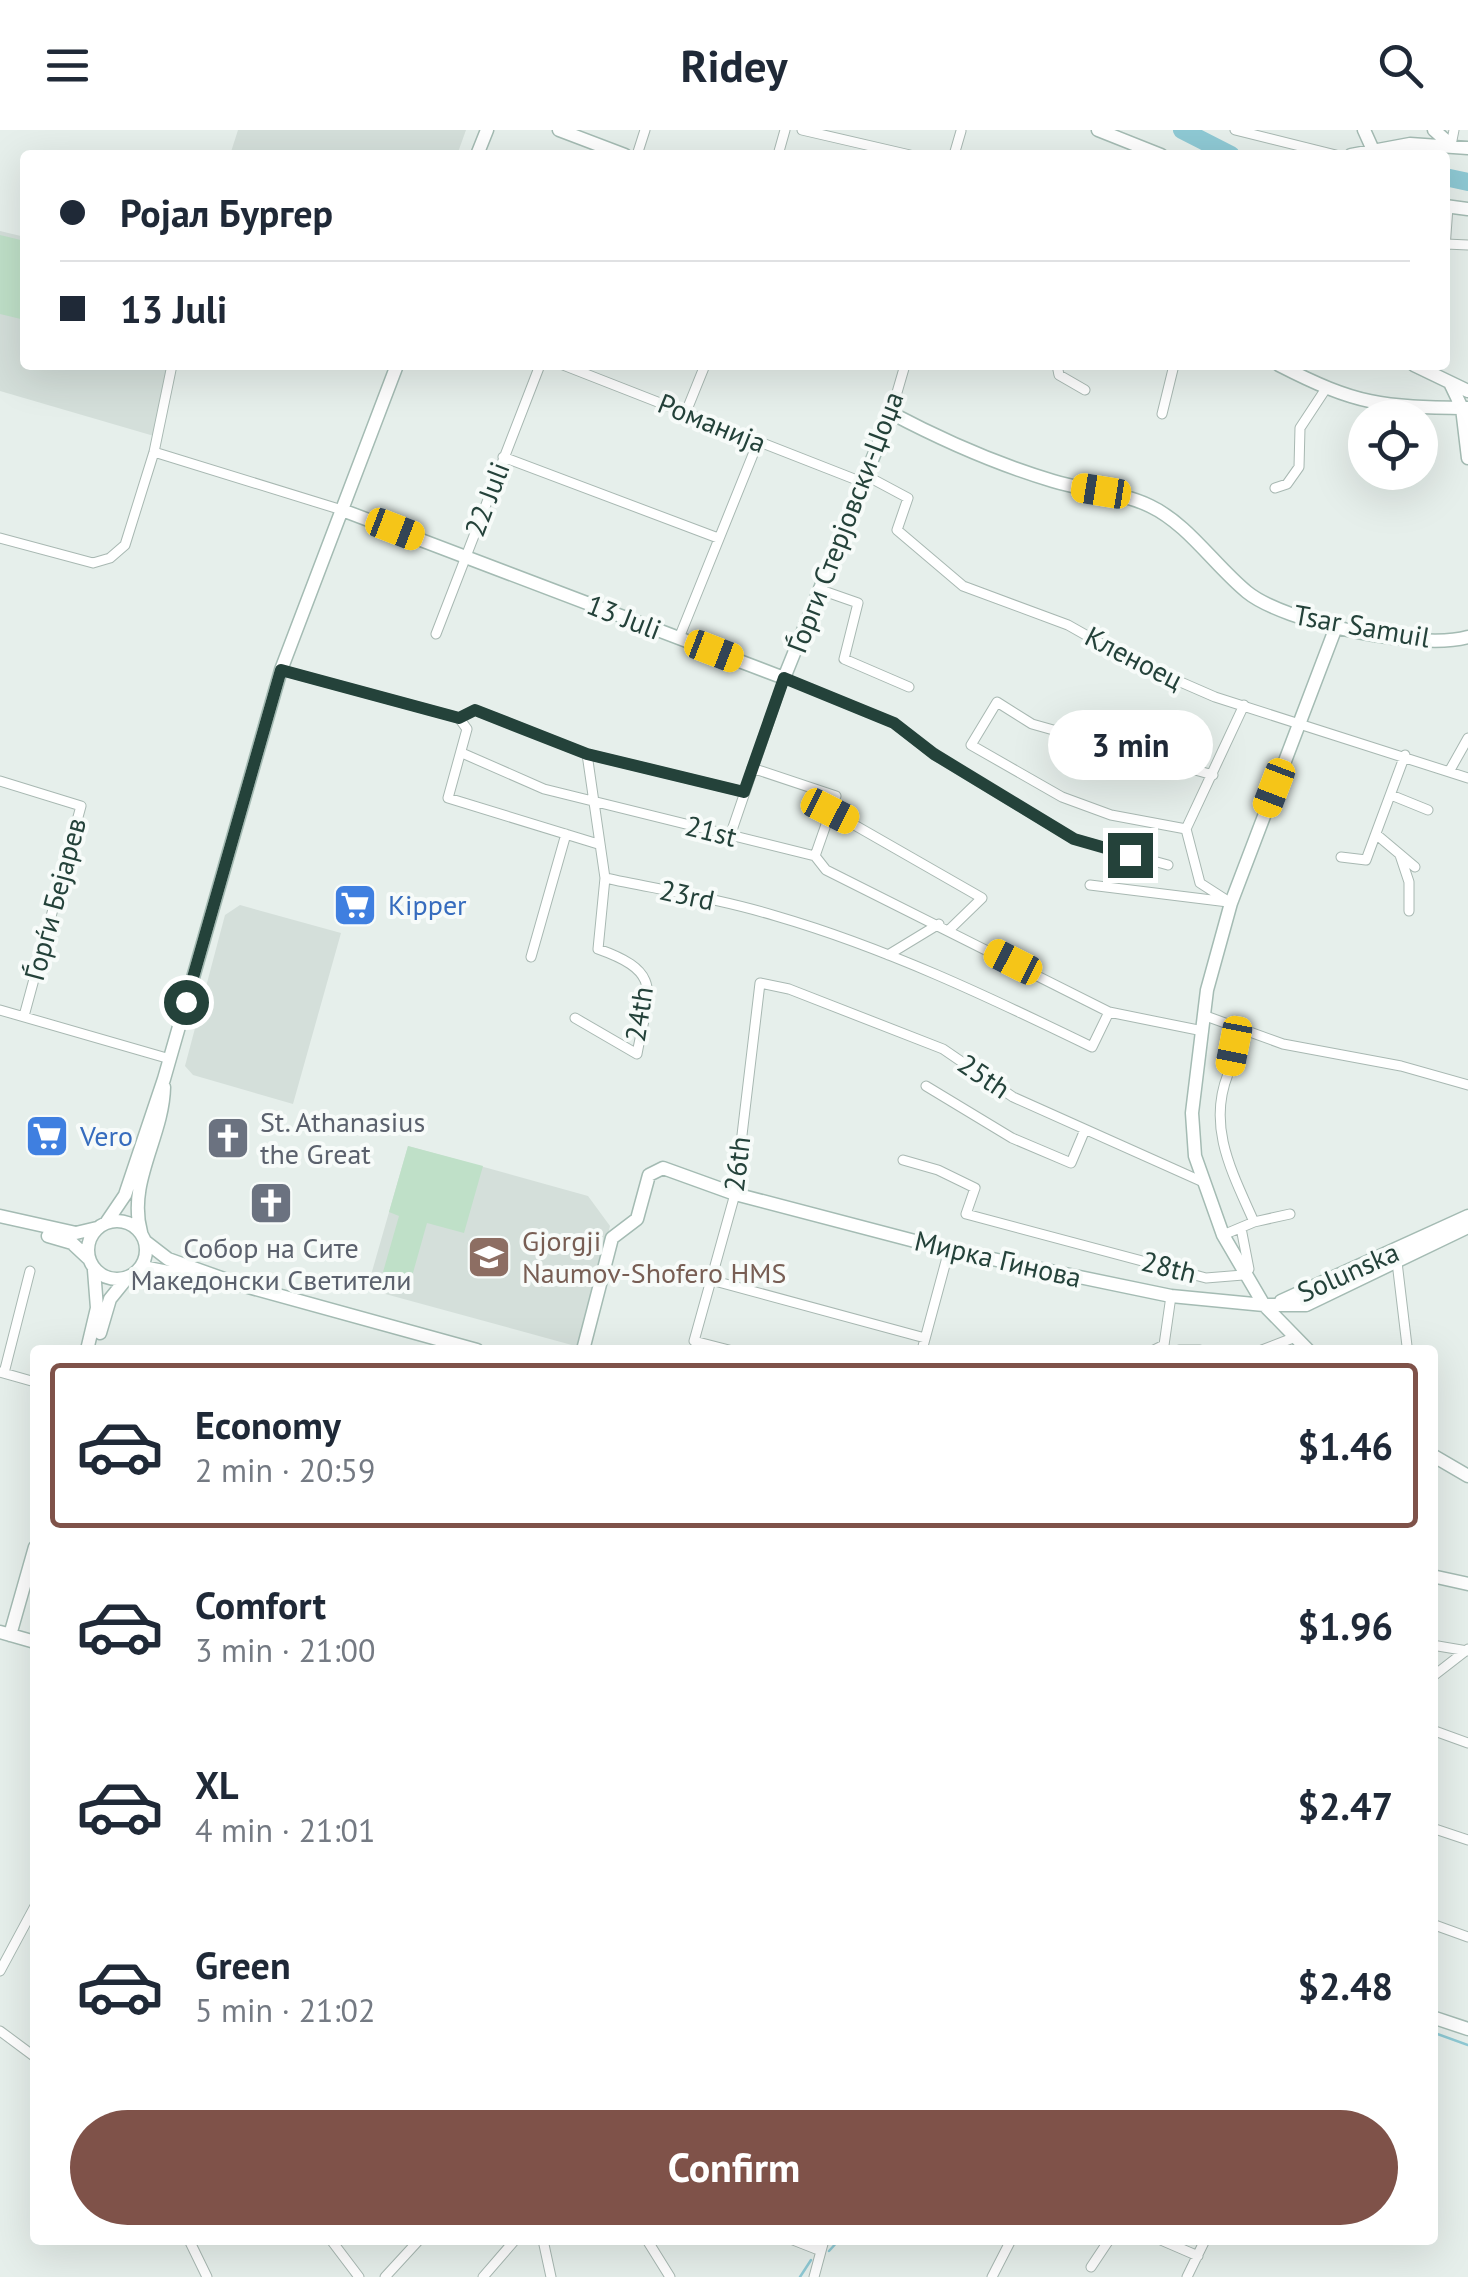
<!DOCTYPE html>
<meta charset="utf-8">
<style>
:root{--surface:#fff;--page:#f6f6f7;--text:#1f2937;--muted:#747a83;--line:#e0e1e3;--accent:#7f5249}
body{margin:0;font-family:"PT Sans",sans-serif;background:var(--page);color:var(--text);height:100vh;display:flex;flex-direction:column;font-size:38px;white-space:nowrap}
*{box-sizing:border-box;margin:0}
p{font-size:32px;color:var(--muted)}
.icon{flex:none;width:55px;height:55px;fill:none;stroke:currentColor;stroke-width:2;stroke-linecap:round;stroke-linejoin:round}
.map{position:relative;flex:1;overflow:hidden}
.panel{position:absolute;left:30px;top:1215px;width:1408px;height:900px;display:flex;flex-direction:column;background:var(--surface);border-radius:10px;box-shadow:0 10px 40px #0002}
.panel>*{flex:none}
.top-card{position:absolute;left:20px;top:20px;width:1430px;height:220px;border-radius:10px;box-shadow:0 10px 40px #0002;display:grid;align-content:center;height:220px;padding:0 40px;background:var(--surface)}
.buttons{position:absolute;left:1348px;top:270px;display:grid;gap:20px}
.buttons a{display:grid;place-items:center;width:90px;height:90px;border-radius:50%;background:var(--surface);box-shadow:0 10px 40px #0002;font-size:50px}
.end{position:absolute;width:45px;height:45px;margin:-22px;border:12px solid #24423a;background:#fff;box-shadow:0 0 0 5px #fff}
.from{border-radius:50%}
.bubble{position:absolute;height:70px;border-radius:35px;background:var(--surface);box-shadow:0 10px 40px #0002;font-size:32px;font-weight:800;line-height:70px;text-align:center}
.car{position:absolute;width:30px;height:60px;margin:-30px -15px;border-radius:12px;box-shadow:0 0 8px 2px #0007;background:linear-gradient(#f5c518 24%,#345 0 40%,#f5c518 0 76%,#345 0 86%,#f5c518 0)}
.top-card b{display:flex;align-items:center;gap:35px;height:95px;font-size:38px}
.top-card b+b{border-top:2px solid var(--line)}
.top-card i{width:25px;height:25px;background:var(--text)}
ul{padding:18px 0 0;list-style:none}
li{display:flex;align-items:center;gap:30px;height:165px;margin:0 20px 15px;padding:0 20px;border:5px solid transparent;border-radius:10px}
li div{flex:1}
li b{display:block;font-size:38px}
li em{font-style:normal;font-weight:800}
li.active{border-color:var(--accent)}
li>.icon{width:90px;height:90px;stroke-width:1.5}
.primary-button{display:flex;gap:20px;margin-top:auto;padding:20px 40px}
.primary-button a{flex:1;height:115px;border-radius:60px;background:var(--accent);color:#fff;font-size:40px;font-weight:800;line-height:115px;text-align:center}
header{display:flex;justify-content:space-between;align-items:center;height:130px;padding:0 40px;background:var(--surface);font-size:45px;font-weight:800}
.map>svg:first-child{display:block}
</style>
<header><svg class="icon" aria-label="menu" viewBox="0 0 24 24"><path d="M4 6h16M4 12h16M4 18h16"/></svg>Ridey<svg class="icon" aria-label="search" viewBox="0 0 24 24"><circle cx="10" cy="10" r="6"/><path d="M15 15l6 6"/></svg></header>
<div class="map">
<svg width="1468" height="2147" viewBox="0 0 1468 2147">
<rect width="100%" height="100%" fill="#e6efeb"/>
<path fill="#d4dfda" d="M 238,0 L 466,0 L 457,25 L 230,25 Z
M 0,101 L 25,107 L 25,235 L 172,235 L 154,306 L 0,261 Z
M 240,775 L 341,803 L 293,974 L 193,945 L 185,936 L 225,785 Z
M 408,1016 L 588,1066 L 610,1096 L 579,1217 L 367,1159 Z"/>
<path fill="#bfe0c8" d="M 0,105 L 25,111 L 25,190 L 0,184 Z
M 408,1016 L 483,1036 L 464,1103 L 427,1093 L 411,1150 L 383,1142 L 399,1086 L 389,1082 Z"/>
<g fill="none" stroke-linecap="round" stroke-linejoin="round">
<path stroke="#8ec9d4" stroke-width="2.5" d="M 1432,1902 L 1468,1915
M 829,2121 L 839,2110
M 800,2147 L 811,2130"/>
<path stroke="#8ec9d4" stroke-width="18" d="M 1182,0 L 1231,25
M 1445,47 L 1468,52"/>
<g stroke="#a8b8b2" stroke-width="11">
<path id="street" d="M 802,0 L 910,25
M 1235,0 L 1336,25
M 1451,15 L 1454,0
M 637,25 L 645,0
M 778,25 L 785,0
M 954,25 L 961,1
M 1446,114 L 1468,115
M 1445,118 L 1448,77
M 563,235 L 862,352
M 1057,235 L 1059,245 L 1085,260
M 686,282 L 705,235
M 891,283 L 905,235
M 1162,284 L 1174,235
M 1386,288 L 1387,277
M 1403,288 L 1404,277
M 154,322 L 342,380
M 503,327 L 718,408
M 865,345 L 908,368 L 897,400 L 963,456 L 1068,495 L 1130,530 L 1215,567 L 1468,648
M 1380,348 L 1380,342
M 1275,358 L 1287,354 L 1299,337 L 1300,298 L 1325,260
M 0,408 L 93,433 L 110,428 L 125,415 L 154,322 L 172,235
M 818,459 L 858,473 L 844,529 L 909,557
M 436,504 L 540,235
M 679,508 L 758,312
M 281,540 L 459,588 L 467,599 L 448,668 L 598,714
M 459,588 L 475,580 L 587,624 L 744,662
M 462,623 L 544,659 L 815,726 L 826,740 L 1109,882 L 1203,901
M 752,638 L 836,666 L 815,726
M 1450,640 L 1468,608
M 0,651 L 81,676 L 24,886
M 1391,665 L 1428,680
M 830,681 L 982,768 L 949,800
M 1186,699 L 1111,685 L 1062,667 L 971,615 L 997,572 L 1032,594 L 1213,645
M 1377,705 L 1415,737
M 730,706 L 784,548 L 894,593 L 933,624 L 1074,709 L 1168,735
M 1400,725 L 1409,752 L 1409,781
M 1341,727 L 1366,730 L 1405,625
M 605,748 C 662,760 720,769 776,786 C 886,818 989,867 1092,917 L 1109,882
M 1090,755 L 1228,772
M 1231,773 L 1200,753 L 1186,699 L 1244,575
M 888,825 L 939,794
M 531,827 L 566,704
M 0,880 L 170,929
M 1203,885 L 1283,914 L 1401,936 L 1468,955
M 575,888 L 637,924 C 648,863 666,843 598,819 L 605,748 L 587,624
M 926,956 L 1012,1008 L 1071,1033 L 1084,1002
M 903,1030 L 938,1040 L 975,1058 L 966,1084 L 1206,1148 L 1243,1145 L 1249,1139 L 1241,1098
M 1254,1092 L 1290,1084
M 1223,1105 L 1254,1092 C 1232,1042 1207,997 1228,944 C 1234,928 1235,915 1244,900
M 1397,1132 L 1407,1216
M 711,1150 L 925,1208
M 729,1220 L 694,1211 L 735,1064 L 760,853 L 789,859 L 943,919 L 1013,967 L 1203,1052
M 922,1220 L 949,1120
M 1154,1220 L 1164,1215 L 1171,1166
M 1179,1220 L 1200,1220
M 1262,1220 L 1293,1208
M 0,1242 L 35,1252
M 4,1243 L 30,1141
M 1432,1515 L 1468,1521
M 1432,1547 L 1468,1519
M 1432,1600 L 1468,1613
M 1432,1698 L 1468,1710
M 1432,1794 L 1468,1807
M 0,1841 L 35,1776
M 0,1901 L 35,1927
M 189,2110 L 207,2147
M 331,2110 L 359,2147
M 543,2110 L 551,2147
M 647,2110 L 670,2147
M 793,2110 L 821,2121 L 824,2110
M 1161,2110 L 1198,2126
M 1091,2137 L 1109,2110
M 385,2147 L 419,2110
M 483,2147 L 515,2110
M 814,2147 L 821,2121
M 992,2147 L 1011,2110
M 1187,2147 L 1205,2110"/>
</g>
<g stroke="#a4bbb3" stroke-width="15">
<path id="secondary" d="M 559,0 L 625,25
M 1098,0 L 1161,25
M 1364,0 L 1373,20
M 1434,0 L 1451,15
M 477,25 L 487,0
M 1351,25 L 1410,14 L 1468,18
M 1445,76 L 1468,79
M 1279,235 C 1357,275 1381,277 1468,278
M 1414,235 L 1468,261
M 1451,255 L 1462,278 L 1468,328
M 342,380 L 784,548 L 891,283 C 944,311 996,334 1053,351 C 1085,361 1119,361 1150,376 C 1188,394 1214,435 1247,462 C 1285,493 1421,521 1468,507
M 0,1086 L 76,1103 L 97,1098
M88 1120a29 29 0 1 1 58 0a29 29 0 1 1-58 0Z
M 106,1093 L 125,1065 L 164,949 L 281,540 L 397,235
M 141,1102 C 127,1052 163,1007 164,957
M 48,1106 L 72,1113 L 88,1128
M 146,1112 L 168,1129 L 241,1155 L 477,1220
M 136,1143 L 148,1138 L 229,1154
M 1281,1171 L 1468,1086
M 100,1203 L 110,1169 L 127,1148
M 87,1220 L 97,1178 L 94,1140
M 583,1220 L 612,1108 L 637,1089 L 649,1045 L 663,1038 L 735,1064 L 949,1120 L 1171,1166 L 1264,1175 L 1306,1175 L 1468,1097
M 1308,1220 L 1264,1175 L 1223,1105 L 1195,1026 L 1192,983 L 1207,860 L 1231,773 L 1336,497
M 1432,1325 L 1468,1346
M 1432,1446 L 1468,1454
M 0,1502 L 35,1512
M 10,1505 L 35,1417
M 1432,1887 L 1468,1899"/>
</g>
<use href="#street" stroke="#fff" stroke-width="9"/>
<use href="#secondary" stroke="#fff" stroke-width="12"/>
</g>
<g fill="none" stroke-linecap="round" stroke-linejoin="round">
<path stroke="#24423a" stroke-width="12" d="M 186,872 L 281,540 L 459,588 L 475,580 L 587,624 L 744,662 L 784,548 L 894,593 L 934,624 L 1074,709 L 1130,725"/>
</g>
<defs>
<g id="supermarket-square" transform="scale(2.25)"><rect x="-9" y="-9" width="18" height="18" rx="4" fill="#3f7fe0" stroke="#f7fbf9"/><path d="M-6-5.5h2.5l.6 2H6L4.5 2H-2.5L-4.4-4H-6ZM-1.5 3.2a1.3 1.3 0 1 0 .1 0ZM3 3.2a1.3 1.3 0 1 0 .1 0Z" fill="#fff"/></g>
<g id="church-square" transform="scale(2.25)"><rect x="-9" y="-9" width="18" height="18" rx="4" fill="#6b7280" stroke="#f7fbf9"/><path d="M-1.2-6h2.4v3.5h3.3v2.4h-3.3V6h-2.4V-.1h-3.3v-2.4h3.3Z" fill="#fff"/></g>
<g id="school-square" transform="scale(2.25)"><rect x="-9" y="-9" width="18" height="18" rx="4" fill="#8d6e63" stroke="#f7fbf9"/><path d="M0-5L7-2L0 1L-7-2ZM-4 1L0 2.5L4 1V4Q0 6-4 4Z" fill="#fff"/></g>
</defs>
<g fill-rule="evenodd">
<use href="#supermarket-square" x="355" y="775"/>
<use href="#supermarket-square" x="47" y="1006"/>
<use href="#church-square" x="228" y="1008"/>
<use href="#church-square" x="271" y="1073"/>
<use href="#school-square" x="489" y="1127"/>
</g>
<g text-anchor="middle" stroke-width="8" stroke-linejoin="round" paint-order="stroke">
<g font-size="28" fill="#24423a" stroke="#f7fbf9">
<text transform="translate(712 293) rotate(22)" y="10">Романија</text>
<text transform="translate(487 369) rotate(-69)" y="10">22 Juli</text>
<text transform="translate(845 392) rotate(-69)" y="10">Ѓорги Стерјовски-Џоџа</text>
<text transform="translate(624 487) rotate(21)" y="10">13 Juli</text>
<text transform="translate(1362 496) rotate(10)" y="10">Tsar Samuil</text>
<text transform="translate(1134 528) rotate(27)" y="10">Кленоец</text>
<text transform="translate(711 701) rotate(14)" y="10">21st</text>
<text transform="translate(687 765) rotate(12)" y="10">23rd</text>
<text transform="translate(55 769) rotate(-75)" y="10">Ѓорѓи Бејарев</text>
<text transform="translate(639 884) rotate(-81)" y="10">24th</text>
<text transform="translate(984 946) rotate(34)" y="10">25th</text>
<text transform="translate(737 1034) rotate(-83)" y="10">26th</text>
<text transform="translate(998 1129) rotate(13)" y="10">Мирка Гинова</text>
<text transform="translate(1169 1137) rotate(14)" y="10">28th</text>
<text transform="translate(1348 1142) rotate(-24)" y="10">Solunska</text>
</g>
<g font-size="28" fill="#366cbe" stroke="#f7fbf9" text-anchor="start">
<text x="388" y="785">Kipper</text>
<text x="80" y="1016">Vero</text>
</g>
<g font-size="28" fill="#5b616d" stroke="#f7fbf9" text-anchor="start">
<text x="260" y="1002">St. Athanasius<tspan x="260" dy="32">the Great</tspan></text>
<text x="271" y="1128" text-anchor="middle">Собор на Сите<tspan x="271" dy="32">Македонски Светители</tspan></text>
</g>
<g font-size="28" fill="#785e54" stroke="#f7fbf9" text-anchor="start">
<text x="522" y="1121">Gjorgji<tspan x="522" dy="32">Naumov-Shofero HMS</tspan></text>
</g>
</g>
</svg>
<div class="buttons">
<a><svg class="icon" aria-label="locate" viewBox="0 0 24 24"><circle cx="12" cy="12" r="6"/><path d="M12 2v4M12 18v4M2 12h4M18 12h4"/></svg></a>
</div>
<i class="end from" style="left:186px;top:872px"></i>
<i class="end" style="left:1130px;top:725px"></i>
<div class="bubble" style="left:1048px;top:580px;width:165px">3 min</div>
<i class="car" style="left:1101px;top:361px;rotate:279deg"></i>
<i class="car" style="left:395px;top:399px;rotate:111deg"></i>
<i class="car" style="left:714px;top:521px;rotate:111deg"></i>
<i class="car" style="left:1274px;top:658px;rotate:201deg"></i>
<i class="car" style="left:830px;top:681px;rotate:117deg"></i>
<i class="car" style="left:1013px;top:832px;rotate:297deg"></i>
<i class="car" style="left:1234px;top:916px;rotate:191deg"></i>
<div class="top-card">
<b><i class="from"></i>Ројал Бургер</b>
<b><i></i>13 Juli</b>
</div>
<section class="panel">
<ul>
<li class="active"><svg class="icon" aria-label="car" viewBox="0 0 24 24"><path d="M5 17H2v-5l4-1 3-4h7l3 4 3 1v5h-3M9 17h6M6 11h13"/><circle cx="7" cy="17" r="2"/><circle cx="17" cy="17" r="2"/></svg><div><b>Economy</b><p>2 min · 20:59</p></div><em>$1.46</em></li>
<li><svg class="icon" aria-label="car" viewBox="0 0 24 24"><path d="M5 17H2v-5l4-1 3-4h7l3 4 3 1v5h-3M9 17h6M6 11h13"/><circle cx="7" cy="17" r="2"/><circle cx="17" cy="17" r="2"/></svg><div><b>Comfort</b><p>3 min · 21:00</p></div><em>$1.96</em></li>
<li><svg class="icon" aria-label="car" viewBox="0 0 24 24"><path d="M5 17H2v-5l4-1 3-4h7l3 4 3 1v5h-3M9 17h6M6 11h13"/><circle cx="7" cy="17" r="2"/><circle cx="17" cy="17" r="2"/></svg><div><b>XL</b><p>4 min · 21:01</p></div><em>$2.47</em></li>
<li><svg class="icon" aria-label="car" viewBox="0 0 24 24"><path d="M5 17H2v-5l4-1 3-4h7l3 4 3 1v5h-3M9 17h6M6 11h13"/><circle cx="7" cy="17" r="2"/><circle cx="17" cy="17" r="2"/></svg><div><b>Green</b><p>5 min · 21:02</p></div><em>$2.48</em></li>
</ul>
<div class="primary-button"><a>Confirm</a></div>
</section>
</div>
